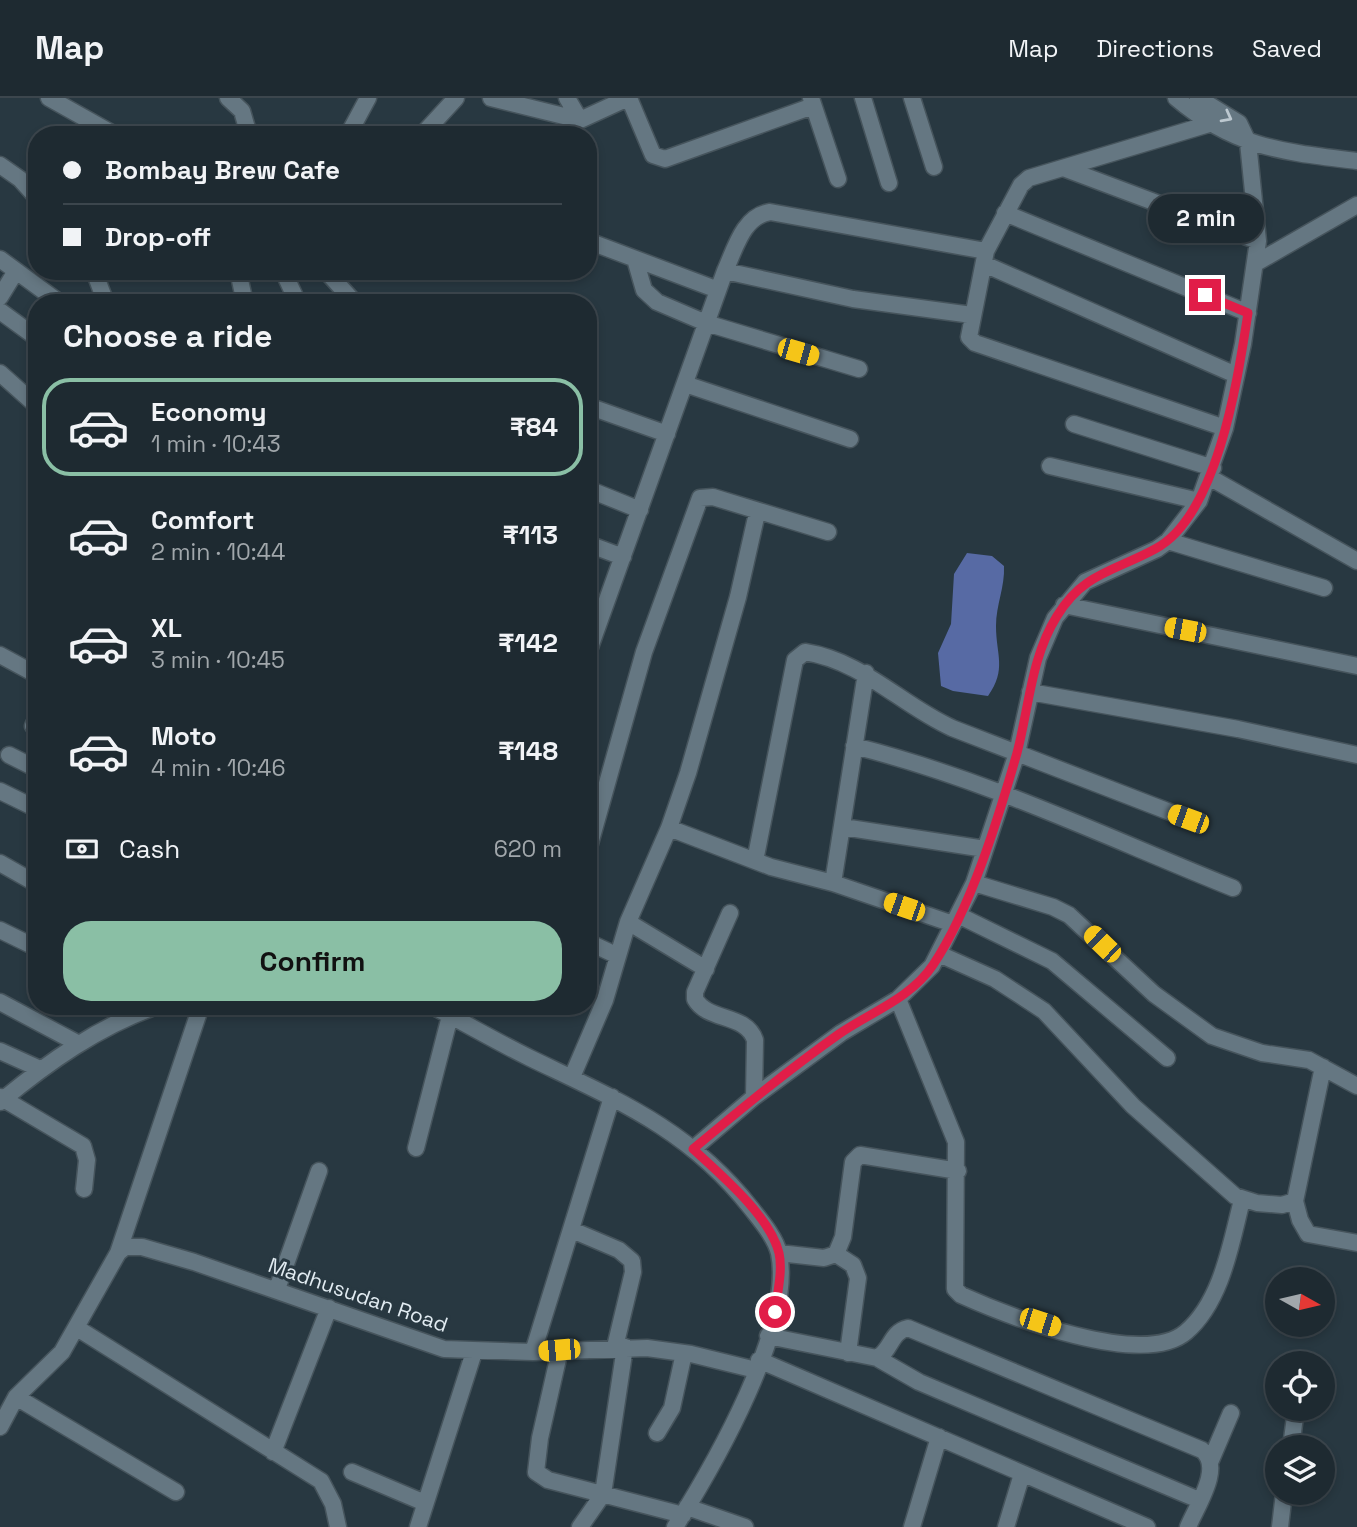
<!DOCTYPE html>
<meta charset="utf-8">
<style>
:root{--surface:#1e2a31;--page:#2b363d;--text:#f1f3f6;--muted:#a1a7ab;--line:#3c464d;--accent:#8abfa5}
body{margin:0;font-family:"Space Grotesk",sans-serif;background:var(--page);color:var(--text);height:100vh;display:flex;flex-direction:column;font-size:26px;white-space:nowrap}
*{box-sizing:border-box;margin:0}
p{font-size:23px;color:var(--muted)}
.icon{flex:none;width:38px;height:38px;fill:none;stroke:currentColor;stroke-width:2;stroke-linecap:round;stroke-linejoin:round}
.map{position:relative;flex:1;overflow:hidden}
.panel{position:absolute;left:28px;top:196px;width:569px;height:721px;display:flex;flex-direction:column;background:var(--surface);border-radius:28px;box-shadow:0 4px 10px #0003,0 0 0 2px var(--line)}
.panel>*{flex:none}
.hud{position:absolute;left:28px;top:28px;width:569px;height:154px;border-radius:28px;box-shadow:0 4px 10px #0003,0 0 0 2px var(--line);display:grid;align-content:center;height:154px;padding:0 35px;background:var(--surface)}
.needle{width:46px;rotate:98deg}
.fabs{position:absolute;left:1265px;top:1169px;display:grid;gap:14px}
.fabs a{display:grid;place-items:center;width:70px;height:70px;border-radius:50%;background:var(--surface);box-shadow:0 4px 10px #0003,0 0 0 2px var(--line);font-size:35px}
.end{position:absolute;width:32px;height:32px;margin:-16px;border:9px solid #e11d48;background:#fff;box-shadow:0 0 0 4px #fff}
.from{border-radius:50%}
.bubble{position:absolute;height:49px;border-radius:24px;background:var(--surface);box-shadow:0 4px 10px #0003,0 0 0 2px var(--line);font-size:23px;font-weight:800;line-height:49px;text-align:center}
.car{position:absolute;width:21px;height:42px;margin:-21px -10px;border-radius:9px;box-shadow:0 0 5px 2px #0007;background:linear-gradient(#f5c518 24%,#345 0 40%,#f5c518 0 76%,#345 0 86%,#f5c518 0)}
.hud b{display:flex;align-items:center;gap:24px;height:66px;font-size:26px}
.hud b+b{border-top:2px solid var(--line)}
.hud i{width:18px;height:18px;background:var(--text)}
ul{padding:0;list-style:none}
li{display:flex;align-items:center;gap:21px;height:98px;margin:0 14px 10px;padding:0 21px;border:4px solid transparent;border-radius:28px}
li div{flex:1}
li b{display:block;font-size:26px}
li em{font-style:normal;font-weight:800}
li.on{border-color:var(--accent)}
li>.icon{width:63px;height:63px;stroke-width:1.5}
h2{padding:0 35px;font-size:32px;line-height:84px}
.pay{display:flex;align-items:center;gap:18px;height:77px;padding:0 35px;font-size:26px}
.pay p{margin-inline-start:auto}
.action{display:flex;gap:14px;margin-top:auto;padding:14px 35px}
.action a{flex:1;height:80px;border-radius:28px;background:var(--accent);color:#111;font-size:28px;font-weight:800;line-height:80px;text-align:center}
header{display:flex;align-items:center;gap:42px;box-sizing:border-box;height:98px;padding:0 35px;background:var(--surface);border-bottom:2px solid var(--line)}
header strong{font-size:33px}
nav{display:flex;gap:38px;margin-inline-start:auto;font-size:24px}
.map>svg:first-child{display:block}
</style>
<header>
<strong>Map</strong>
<nav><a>Map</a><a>Directions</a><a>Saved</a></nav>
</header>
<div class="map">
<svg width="1357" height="1429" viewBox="0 0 1357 1429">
<rect width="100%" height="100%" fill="#283841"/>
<path fill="#576aa4" d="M 967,455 L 992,458 L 1004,468 C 1005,489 996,507 996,528 C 996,557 1007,571 988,598 L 953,593 L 941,588 L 938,555 L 951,526 L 954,476 Z"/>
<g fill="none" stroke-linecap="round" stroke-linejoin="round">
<g stroke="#46545c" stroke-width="19">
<path id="street" d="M 49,0 L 115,37
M 228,0 L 242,13 L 249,37
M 491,0 L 580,22 L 628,0
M 567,0 L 580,22
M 629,0 L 653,57 L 665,61 L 813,8
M 811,0 L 838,81
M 863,0 L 889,85
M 912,0 L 934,69
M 1176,0 C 1235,50 1283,54 1357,63
M 1209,26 L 1029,80 L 1021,87 L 986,153 L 969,239 L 975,245 L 1225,330
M 348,37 L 368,0
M 422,37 L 456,0
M 0,67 L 20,81 L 37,100
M 1066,71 L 1258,143
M 1005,115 L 1248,215
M 588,143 L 718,192
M 0,161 L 60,205
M 635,161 L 644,192 L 657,204 L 706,225 L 859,271
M 1256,165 L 1357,107
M 984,166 L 1236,277
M 94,173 L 106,205
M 238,173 L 245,205
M 283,173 L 298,205
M 326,173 L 355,205
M 725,173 L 853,201 L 972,217
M 0,199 L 16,173
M 0,213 L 37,240
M 0,275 L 37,308
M 685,286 L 850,341
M 588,308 L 667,336
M 1074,326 L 1213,370
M 1050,368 L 1199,403
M 1209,379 L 1357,463
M 588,391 L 640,412
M 1168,443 L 1324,490
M 588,446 L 623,459
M 1064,507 L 1357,568
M 588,555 L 725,173 C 735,151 743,118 770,114 L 986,153
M 0,557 L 37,577
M 1030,594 L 1238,631 L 1357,657
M 37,619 L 33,628 L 37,629
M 854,648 C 986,681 1108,740 1233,790
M 9,657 L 37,671
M 0,693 L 37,711
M 843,729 L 985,751
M 669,730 L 771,769 L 833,785 L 953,826
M 588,753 L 644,554 L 700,400 L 713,399 L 828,434
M 755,763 L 795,562 L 805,554 C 863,563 901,607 952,630 L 1188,721
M 0,765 L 37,786
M 833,785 L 866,575
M 974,785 L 1053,809 L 1069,817 L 1154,896 L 1212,938 L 1262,955 L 1309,962 L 1357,988
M 730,815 L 695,894 L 695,901 C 708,924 746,915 755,942 L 754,999
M 958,817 L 1052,863 L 1167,960
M 628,824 L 706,871
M 0,832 L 37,850
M 588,844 L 618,858
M 939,856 L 995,881 L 1044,913 L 1133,1008 L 1235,1098 L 1257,1105 L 1282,1107 L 1295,1103 L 1323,969
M 898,901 L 956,1044 L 955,1191 L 961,1197 C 1008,1218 1143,1271 1186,1234 C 1222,1203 1231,1145 1242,1102
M 0,904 L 79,946
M 432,908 C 465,925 497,944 530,960 C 617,1002 689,1031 751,1110 C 761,1123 775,1139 779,1155 C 794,1229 714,1367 675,1429
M 0,953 L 40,971
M 572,979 L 605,902 L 628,824 L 669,730 L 688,675 L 738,499 L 757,415
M 0,999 L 83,1048 L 87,1062 L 84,1091
M 0,1004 C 47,965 99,928 157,908
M 416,1050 L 450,918
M 693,1051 L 754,999 L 841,935 L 898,901 L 932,868 L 974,785 L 1017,655 L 1038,560 L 1055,520 L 1085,484 L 1157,451 L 1168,443 L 1199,403 L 1225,330 L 1243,246 L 1258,143 L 1248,44 L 1239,25 L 1198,0
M 1295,1103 L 1300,1122 L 1308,1136 L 1357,1145
M 572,1132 L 619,1152 L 632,1163 L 633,1174 L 615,1249
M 118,1155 L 125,1149 L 142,1149 L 194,1164 L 444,1251 L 533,1254 L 647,1250 L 691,1256 L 756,1272
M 779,1155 L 824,1160 L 836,1156 L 843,1139 L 853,1064 L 860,1057 L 958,1073
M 836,1156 L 853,1167 L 858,1180 L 848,1255
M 277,1191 L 319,1073
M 77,1230 L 321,1383 L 333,1406 L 338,1429
M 768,1238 L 877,1260 C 892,1252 890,1234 908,1230 L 1202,1352 C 1224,1369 1196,1409 1188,1429
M 560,1252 L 540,1340 L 536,1374 L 548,1382 L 683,1417
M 533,1254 L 612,999
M 877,1260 L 919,1284 L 1199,1402
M 759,1262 L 1147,1429
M 16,1299 L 176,1394
M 0,1329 L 16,1299 L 62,1254 L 118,1155 L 201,908
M 657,1335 L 672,1310 L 684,1255
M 1291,1349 L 1296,1311
M 273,1354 L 329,1210
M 1211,1362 L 1231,1315
M 352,1374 L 425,1405
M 687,1409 L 745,1429
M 418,1429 L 474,1254
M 580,1429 L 603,1396 L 625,1249
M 912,1429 L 939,1339
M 1006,1429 L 1022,1376
M 1280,1429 L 1284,1395"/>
</g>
<use href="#street" stroke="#657782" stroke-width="16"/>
</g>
<defs><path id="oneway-chevron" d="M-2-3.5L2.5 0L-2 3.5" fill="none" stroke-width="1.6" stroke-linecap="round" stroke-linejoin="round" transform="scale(1.75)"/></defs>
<use stroke="#bcc8d0" href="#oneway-chevron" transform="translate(1227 19) rotate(28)"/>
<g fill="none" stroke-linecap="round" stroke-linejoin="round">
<path stroke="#e11d48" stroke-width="9" d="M 775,1214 C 777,1196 783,1173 779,1155 C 770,1118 720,1076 693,1051 C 741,1011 788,972 839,936 C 871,914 911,900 933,867 C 971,810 998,721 1017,655 C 1029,610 1031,559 1057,518 C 1083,475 1115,473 1155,451 C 1218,418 1238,279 1248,215 L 1205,197"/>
</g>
<g text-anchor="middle" stroke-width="6" stroke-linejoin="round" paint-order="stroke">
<g font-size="21" fill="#e1ebf1" stroke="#283841">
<text transform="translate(358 1197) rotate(19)" y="7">Madhusudan Road</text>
</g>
</g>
</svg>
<div class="fabs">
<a><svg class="needle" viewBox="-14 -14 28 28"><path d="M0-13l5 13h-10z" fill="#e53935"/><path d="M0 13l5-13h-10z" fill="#a1a7ab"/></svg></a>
<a><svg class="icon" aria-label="locate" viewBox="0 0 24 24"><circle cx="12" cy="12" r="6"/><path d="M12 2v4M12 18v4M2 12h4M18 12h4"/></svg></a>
<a><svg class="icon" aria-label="layers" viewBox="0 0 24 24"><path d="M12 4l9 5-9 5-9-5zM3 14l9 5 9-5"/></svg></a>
</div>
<i class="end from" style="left:775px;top:1214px"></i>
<i class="end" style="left:1205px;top:197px"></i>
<div class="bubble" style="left:1148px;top:96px;width:116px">2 min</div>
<i class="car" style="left:798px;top:254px;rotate:106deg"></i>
<i class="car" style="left:1185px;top:532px;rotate:281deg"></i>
<i class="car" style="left:1188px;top:721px;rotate:290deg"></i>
<i class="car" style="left:904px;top:809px;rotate:289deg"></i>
<i class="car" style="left:1102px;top:846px;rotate:314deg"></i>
<i class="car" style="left:1040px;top:1224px;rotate:108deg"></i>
<i class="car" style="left:559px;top:1252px;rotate:265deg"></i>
<div class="hud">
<b><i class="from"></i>Bombay Brew Cafe</b>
<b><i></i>Drop-off</b>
</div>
<section class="panel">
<h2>Choose a ride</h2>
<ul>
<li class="on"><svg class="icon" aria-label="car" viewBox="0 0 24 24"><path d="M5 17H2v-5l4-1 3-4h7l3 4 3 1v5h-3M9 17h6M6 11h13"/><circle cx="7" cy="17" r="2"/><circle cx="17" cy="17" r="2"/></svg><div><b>Economy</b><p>1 min · 10:43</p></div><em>₹84</em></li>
<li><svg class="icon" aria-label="car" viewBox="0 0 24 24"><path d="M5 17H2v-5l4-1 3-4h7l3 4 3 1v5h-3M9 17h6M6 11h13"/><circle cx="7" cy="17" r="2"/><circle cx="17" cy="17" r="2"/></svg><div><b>Comfort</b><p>2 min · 10:44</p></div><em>₹113</em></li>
<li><svg class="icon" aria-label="car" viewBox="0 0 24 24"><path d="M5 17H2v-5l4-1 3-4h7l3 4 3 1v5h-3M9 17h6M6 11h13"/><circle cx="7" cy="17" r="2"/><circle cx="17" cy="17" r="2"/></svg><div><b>XL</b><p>3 min · 10:45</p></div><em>₹142</em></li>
<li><svg class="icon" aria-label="car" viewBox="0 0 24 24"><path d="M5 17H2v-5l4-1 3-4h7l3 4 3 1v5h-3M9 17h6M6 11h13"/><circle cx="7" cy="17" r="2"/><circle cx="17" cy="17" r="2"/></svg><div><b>Moto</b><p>4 min · 10:46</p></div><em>₹148</em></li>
</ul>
<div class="pay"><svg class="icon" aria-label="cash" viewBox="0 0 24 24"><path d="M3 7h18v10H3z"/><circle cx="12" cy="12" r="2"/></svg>Cash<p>620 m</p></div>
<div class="action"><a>Confirm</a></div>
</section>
</div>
